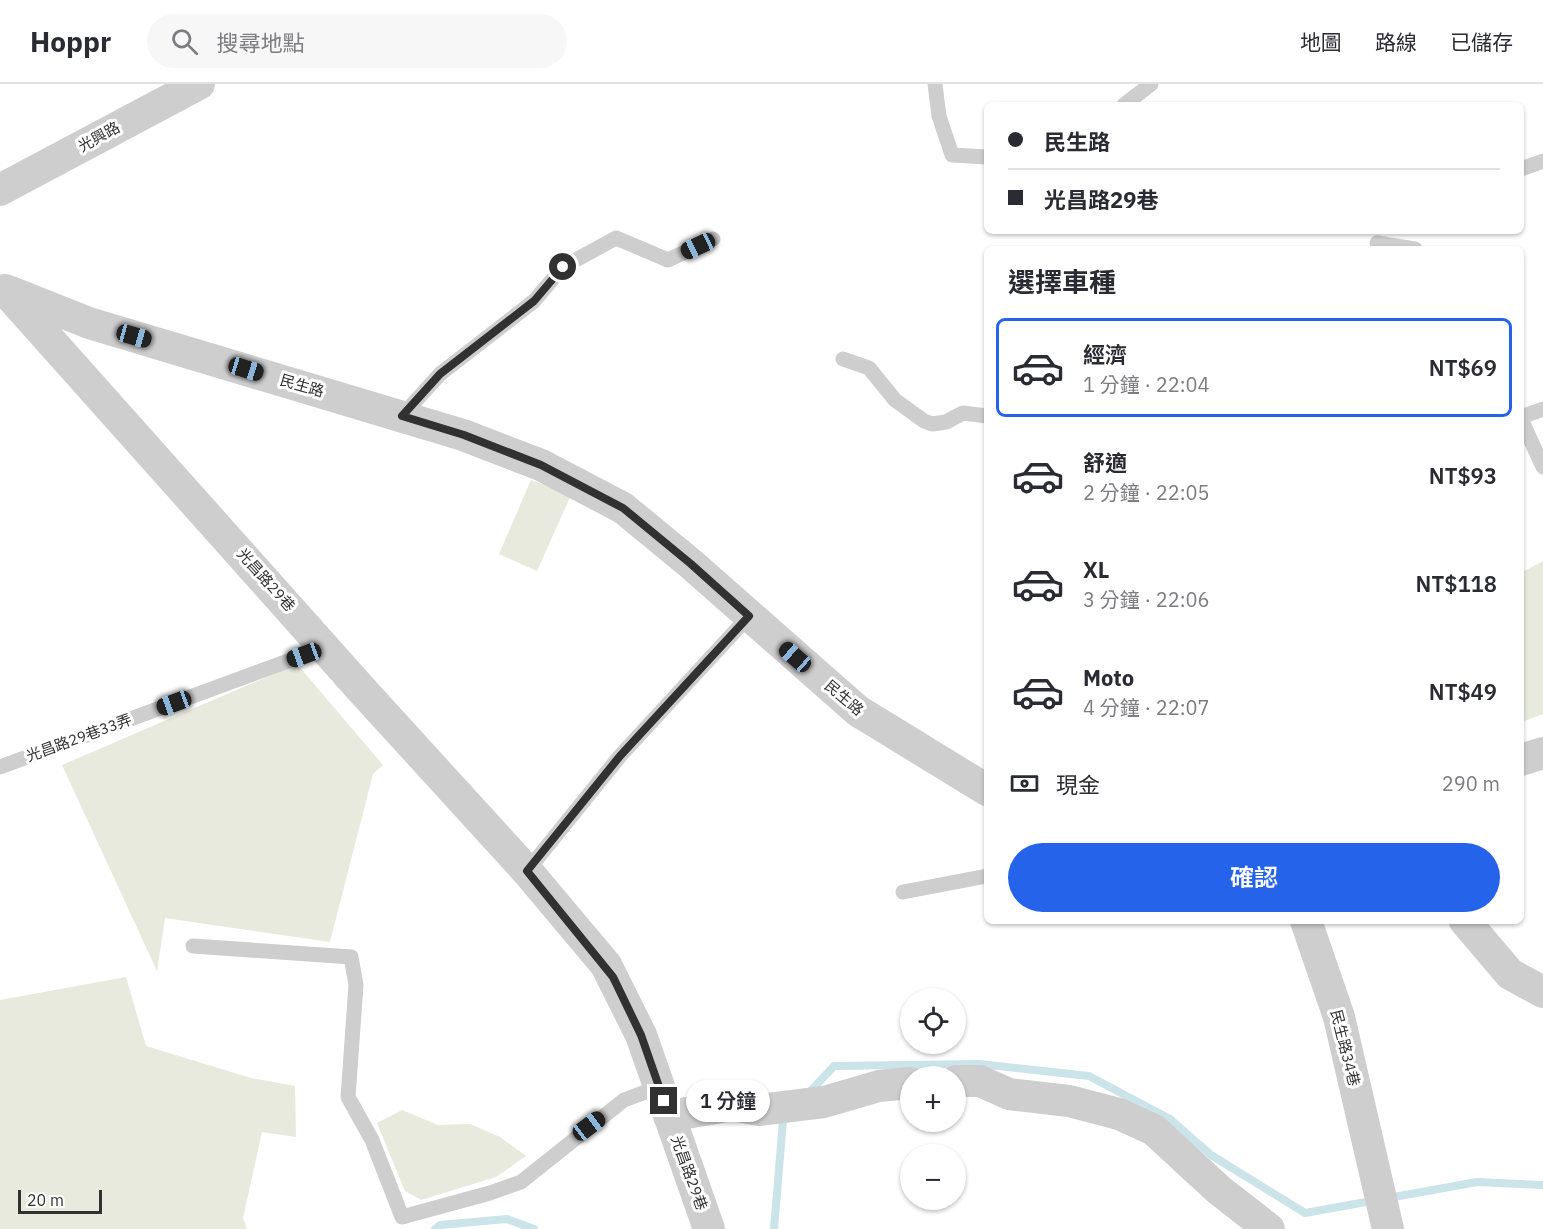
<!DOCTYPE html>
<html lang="zh-TW">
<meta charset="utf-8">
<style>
:root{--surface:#fff;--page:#f7f7f7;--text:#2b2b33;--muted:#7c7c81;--line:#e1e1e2;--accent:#2563eb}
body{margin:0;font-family:"IBM Plex Sans","Noto Sans TC",sans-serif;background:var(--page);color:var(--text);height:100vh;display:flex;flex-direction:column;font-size:22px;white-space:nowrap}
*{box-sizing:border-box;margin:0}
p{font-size:20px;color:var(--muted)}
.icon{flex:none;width:33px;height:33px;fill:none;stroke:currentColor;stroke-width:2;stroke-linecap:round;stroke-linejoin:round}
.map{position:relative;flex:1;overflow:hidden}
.sheet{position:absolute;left:984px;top:162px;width:540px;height:678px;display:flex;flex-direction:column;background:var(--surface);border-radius:9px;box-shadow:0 2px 4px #0004}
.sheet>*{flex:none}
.hud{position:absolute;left:984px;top:18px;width:540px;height:132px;border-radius:9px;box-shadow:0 2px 4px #0004;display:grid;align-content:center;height:132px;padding:0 24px;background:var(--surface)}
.tools{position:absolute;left:900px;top:904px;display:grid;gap:12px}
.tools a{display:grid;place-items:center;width:66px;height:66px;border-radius:50%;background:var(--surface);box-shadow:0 2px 4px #0004;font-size:30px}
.scale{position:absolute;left:18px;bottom:15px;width:84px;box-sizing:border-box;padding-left:6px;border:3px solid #313131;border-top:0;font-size:16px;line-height:21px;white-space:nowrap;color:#313131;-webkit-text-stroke:4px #fff;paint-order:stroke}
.end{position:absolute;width:27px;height:27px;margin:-14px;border:8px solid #313131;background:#fff;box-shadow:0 0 0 3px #fff}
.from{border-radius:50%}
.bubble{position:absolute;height:42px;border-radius:21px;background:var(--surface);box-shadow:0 2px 4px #0004;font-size:20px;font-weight:600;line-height:42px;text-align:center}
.car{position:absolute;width:18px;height:36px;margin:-18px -9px;border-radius:8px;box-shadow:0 0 4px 2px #0007;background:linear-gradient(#222 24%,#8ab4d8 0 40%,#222 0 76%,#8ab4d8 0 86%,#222 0)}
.hud b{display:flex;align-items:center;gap:21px;height:57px;font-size:22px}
.hud b+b{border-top:2px solid var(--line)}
.hud i{width:15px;height:15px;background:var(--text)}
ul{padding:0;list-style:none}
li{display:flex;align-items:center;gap:18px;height:99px;margin:0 12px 9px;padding:0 12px;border:3px solid transparent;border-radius:9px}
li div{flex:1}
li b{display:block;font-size:22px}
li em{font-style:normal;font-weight:600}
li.on{border-color:var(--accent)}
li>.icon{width:54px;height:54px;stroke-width:1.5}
h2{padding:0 24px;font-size:27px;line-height:72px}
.pay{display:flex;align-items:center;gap:15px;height:66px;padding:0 24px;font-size:22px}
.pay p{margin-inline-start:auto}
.cta{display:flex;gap:12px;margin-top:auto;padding:12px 24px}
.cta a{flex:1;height:69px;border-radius:36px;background:var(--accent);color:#fff;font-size:24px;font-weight:600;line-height:69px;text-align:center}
header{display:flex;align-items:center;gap:36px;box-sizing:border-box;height:84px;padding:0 30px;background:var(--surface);border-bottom:2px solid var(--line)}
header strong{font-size:28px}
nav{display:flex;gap:33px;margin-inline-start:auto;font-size:21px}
.search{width:420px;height:54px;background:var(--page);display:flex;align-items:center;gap:15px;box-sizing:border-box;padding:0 21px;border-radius:33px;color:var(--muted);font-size:22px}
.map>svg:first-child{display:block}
</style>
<header>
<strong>Hoppr</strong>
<div class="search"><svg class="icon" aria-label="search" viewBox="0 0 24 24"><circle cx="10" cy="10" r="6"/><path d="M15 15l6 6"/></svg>搜尋地點</div>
<nav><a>地圖</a><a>路線</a><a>已儲存</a></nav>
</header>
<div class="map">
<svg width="1543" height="1145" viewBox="0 0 1543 1145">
<rect width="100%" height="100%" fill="#fff"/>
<path fill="#e7eadd" d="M 531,396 L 571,411 L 537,487 L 499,470 Z
M 1543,477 L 1543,630 L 1521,638 L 1521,489 Z
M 297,580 L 383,681 L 373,690 L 330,858 L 165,834 L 157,887 L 62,681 Z
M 126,893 L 146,962 L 251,994 L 295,1002 L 296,1053 L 262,1048 L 243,1134 L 247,1145 L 0,1145 L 0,916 Z
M 402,1026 L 438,1041 L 470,1040 L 500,1053 L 526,1072 L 496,1093 L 421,1116 L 405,1107 L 377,1039 Z"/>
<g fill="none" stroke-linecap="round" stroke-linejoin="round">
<path stroke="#cbe4e9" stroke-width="8" d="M 807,1011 L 834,982 L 980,980 L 1089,992 L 1170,1035 L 1211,1071 L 1305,1129 L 1477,1098 L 1543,1101
M 435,1145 L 440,1141 L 507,1135 L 534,1145
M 774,1145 L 783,1037 L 788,1031"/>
<path stroke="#cecece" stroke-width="15" d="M 935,0 L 939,32 L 952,71 L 987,73
M 1124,21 L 1151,0
M 1521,85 L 1543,77
M 1377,159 L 1415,165
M 843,275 L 869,284 L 895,316 L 924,337 L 932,340 L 946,338 L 963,329 L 987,332
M 402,332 L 440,290 L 534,217 L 563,183 L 616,154 L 668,176 L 713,155
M 1521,333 L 1543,325
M 1521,335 L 1543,383
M 0,683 L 326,563
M 527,787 L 620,672 L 749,532
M 903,808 L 987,792
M 193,862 L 351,873 L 356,901 L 348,1013 L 372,1056 L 402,1133 L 490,1109 L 521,1098 L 624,1016 L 659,1003"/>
<path stroke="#cecece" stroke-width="32" d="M 0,106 L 199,0
M 5,206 L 361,605 L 527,787 L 606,881 L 641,951 L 709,1145
M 11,208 L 89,239 L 463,351 L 541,381 L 623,424 L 691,480 L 858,627 L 987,706
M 1521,676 L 1543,669
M 1306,837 L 1339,933 L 1388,1145
M 1465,837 L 1510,890 L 1543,908
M 956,997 L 980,997 L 1009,1010 L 1069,1017 L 1119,1030 L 1154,1046 L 1219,1106 L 1269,1145
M 669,1032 L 733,1021 L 759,1026 L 824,1018 L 879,1002 L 910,999"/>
</g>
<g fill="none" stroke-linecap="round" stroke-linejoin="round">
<path stroke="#313131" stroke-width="8" d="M 563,183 L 534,217 L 440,290 L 402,332 L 464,351 L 541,381 L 623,424 L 691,480 L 749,532 L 620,672 L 527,787 L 613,893 L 641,951 L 664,1017"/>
</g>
<g text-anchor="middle" stroke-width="6" stroke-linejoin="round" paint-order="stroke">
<g font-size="15" fill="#313131" stroke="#fff">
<text transform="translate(99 53) rotate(-29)" y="5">光興路</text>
<text transform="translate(302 302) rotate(16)" y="5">民生路</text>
<text transform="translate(266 496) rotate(48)" y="5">光昌路29巷</text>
<text transform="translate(844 614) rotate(40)" y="5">民生路</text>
<text transform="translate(79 654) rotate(-20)" y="5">光昌路29巷33弄</text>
<text transform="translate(1345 964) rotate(76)" y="5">民生路34巷</text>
<text transform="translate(689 1089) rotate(70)" y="5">光昌路29巷</text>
</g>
</g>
</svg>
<div class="tools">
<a><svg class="icon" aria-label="locate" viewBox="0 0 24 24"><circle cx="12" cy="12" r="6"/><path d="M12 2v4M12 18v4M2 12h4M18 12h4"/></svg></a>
<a>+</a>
<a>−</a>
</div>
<div class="scale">20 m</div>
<i class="end from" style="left:563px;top:183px"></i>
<i class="end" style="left:664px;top:1017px"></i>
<div class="bubble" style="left:686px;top:996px;width:84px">1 分鐘</div>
<i class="car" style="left:698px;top:162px;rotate:245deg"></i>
<i class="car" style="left:134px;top:252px;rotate:106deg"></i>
<i class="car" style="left:246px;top:285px;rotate:107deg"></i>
<i class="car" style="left:304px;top:571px;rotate:250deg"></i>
<i class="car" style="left:795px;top:573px;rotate:311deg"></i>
<i class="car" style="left:174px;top:619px;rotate:250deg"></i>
<i class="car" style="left:589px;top:1042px;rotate:53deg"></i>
<div class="hud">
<b><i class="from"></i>民生路</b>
<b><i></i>光昌路29巷</b>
</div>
<section class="sheet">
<h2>選擇車種</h2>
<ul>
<li class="on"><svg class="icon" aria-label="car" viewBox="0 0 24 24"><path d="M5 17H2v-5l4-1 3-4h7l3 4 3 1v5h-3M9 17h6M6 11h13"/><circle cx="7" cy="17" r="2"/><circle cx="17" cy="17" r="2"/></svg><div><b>經濟</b><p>1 分鐘 · 22:04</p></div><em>NT$69</em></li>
<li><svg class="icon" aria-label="car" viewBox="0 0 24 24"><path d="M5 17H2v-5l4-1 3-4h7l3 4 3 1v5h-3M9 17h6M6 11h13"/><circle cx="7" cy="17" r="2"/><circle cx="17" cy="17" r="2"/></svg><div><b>舒適</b><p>2 分鐘 · 22:05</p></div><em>NT$93</em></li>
<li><svg class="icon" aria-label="car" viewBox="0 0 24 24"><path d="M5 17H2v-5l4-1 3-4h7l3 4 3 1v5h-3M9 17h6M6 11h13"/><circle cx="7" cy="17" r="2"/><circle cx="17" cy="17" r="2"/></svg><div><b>XL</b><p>3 分鐘 · 22:06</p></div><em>NT$118</em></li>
<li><svg class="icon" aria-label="car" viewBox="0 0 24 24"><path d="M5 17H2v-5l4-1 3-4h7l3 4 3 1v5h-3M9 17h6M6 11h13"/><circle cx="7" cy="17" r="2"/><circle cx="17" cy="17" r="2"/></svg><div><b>Moto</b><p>4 分鐘 · 22:07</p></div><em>NT$49</em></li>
</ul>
<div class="pay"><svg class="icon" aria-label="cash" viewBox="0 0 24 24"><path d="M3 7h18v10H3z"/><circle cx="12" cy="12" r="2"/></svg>現金<p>290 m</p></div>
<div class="cta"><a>確認</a></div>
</section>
</div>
